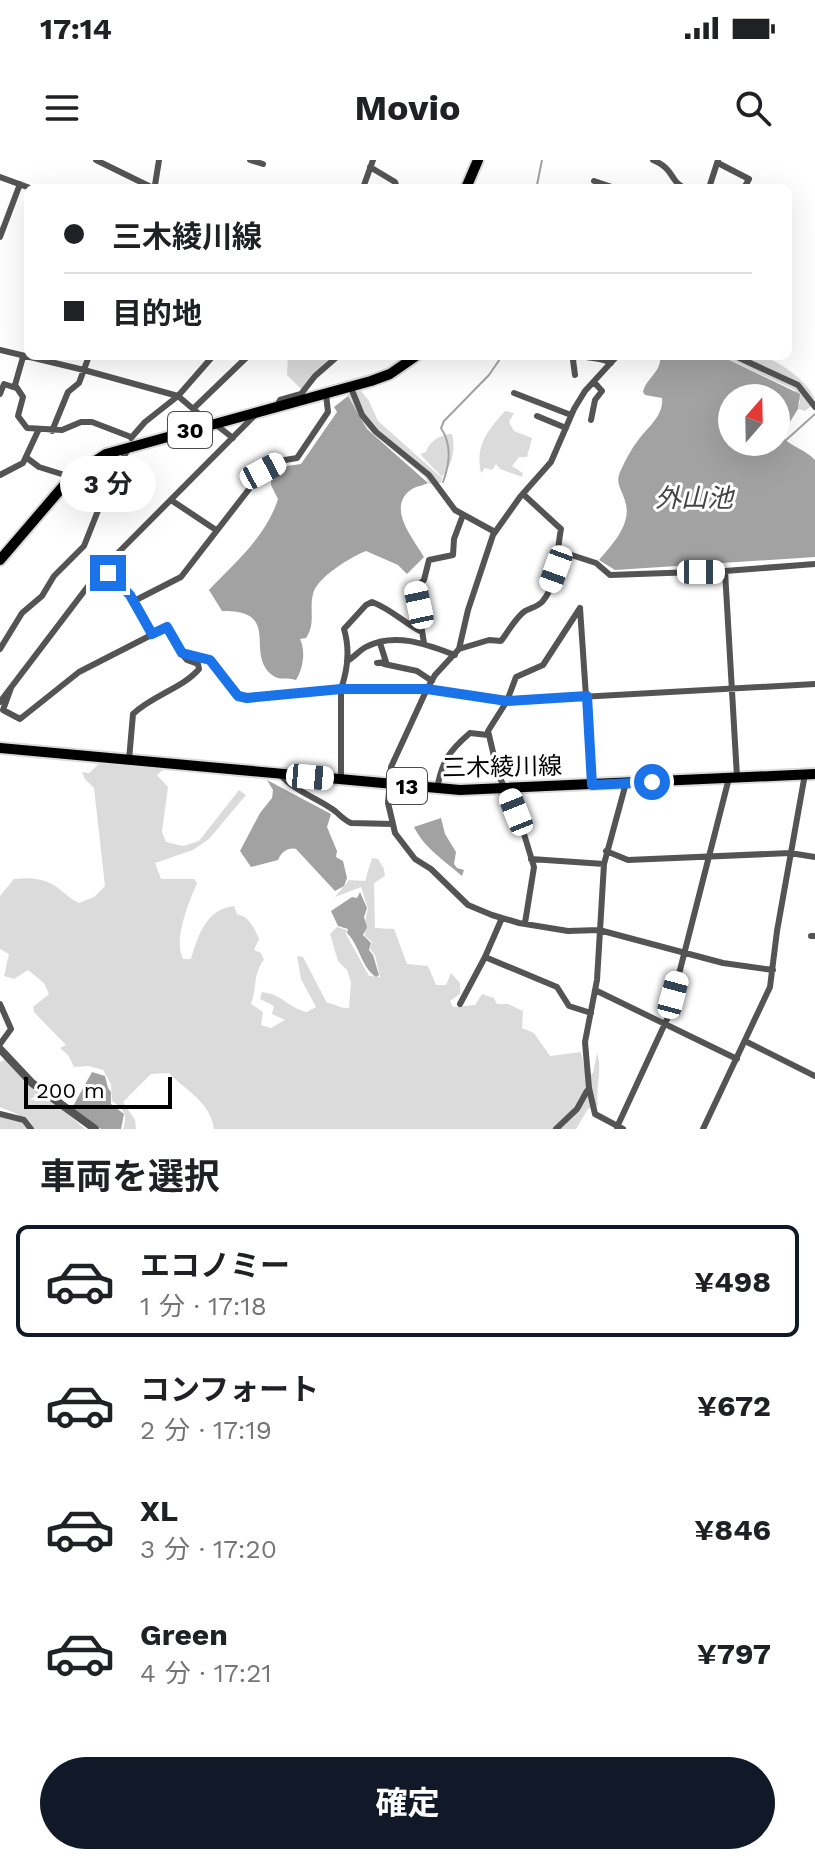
<!DOCTYPE html>
<html lang="ja">
<meta charset="utf-8">
<style>
:root{--surface:#fff;--page:#f6f6f6;--text:#202124;--muted:#757577;--line:#e0e0e0;--accent:#111827}
body{margin:0;font-family:"Work Sans","Noto Sans JP",sans-serif;background:var(--page);color:var(--text);height:100vh;display:flex;flex-direction:column;font-size:30px;white-space:nowrap}
*{box-sizing:border-box;margin:0}
p{font-size:26px;color:var(--muted)}
.icon{flex:none;width:44px;height:44px;fill:none;stroke:currentColor;stroke-width:2;stroke-linecap:round;stroke-linejoin:round}
.map{position:relative;height:969px;overflow:hidden}
.sheet{display:flex;flex-direction:column;background:var(--surface);flex:1}
.sheet>*{flex:none}
.hud{position:absolute;left:24px;top:24px;width:768px;height:176px;border-radius:12px;box-shadow:0 8px 32px #0002;display:grid;align-content:center;height:176px;padding:0 40px;background:var(--surface)}
.needle{width:52px;rotate:20deg}
.controls{position:absolute;left:718px;top:224px;display:grid;gap:16px}
.controls a{display:grid;place-items:center;width:72px;height:72px;border-radius:50%;background:var(--surface);box-shadow:0 8px 32px #0002;font-size:40px}
.scale{position:absolute;left:24px;bottom:20px;width:148px;box-sizing:border-box;padding-left:8px;border:4px solid #000;border-top:0;font-size:22px;line-height:28px;white-space:nowrap;color:#000;-webkit-text-stroke:6px #fff;paint-order:stroke}
.end{position:absolute;width:36px;height:36px;margin:-18px;border:10px solid #1a73e8;background:#fff;box-shadow:0 0 0 4px #fff}
.from{border-radius:50%}
.bubble{position:absolute;height:56px;border-radius:28px;background:var(--surface);box-shadow:0 8px 32px #0002;font-size:26px;font-weight:700;line-height:56px;text-align:center}
.car{position:absolute;width:24px;height:48px;margin:-24px -12px;border-radius:10px;box-shadow:0 0 6px 2px #0007;background:linear-gradient(#fff 24%,#345 0 40%,#fff 0 76%,#345 0 86%,#fff 0)}
.hud b{display:flex;align-items:center;gap:28px;height:76px;font-size:30px}
.hud b+b{border-top:2px solid var(--line)}
.hud i{width:20px;height:20px;background:var(--text)}
ul{padding:0;list-style:none}
li{display:flex;align-items:center;gap:24px;height:112px;margin:0 16px 12px;padding:0 24px;border:4px solid transparent;border-radius:12px}
li div{flex:1}
li b{display:block;font-size:30px}
li em{font-style:normal;font-weight:700}
li.active{border-color:var(--accent)}
li>.icon{width:72px;height:72px;stroke-width:1.5}
h2{padding:0 40px;font-size:36px;line-height:96px}
.action{display:flex;gap:16px;margin-top:auto;padding:16px 40px}
.action a{flex:1;height:92px;border-radius:48px;background:var(--accent);color:#fff;font-size:32px;font-weight:700;line-height:92px;text-align:center}
.status{display:flex;justify-content:space-between;align-items:center;height:56px;padding:0 40px;background:var(--surface);direction:ltr}
.status svg{height:22px;fill:currentColor}
header{display:flex;justify-content:space-between;align-items:center;height:104px;padding:0 40px;background:var(--surface);font-size:36px;font-weight:700}
.map>svg:first-child{display:block}
</style>
<div class="status"><b>17:14</b><svg viewBox="0 0 49 12"><path d="M0 12V9h3v3zM5 12V6h3v6zM10 12V3h3v9zM15 12V0h3v12zM26 1h20v11H26zM47 4h2v5h-2z"/></svg></div>
<header><svg class="icon" aria-label="menu" viewBox="0 0 24 24"><path d="M4 6h16M4 12h16M4 18h16"/></svg>Movio<svg class="icon" aria-label="search" viewBox="0 0 24 24"><circle cx="10" cy="10" r="6"/><path d="M15 15l6 6"/></svg></header>
<div class="map">
<svg width="815" height="969" viewBox="0 0 815 969">
<rect width="100%" height="100%" fill="#fff"/>
<path fill="#dbdbdb" d="M 288,196 L 335,196 L 302,230 L 287,215 Z
M 721,196 C 733,196 747,194 759,196 C 776,198 815,225 815,243 L 805,251 L 798,249 L 800,242 L 795,230 Z
M 361,231 L 369,241 L 378,261 L 442,318 L 441,323 L 429,324 L 425,317 L 367,268 L 348,236 L 348,233 Z
M 505,251 L 514,253 L 509,262 L 514,271 L 532,278 L 527,297 L 519,297 L 512,306 L 523,313 L 522,317 L 500,309 L 496,304 L 492,310 L 485,308 L 481,313 C 475,286 487,271 505,251 Z
M 452,274 C 456,291 452,304 442,317 L 420,294 L 426,292 C 430,280 440,275 452,274 Z
M 101,602 L 166,607 L 157,615 L 168,627 L 162,672 L 166,682 L 183,686 L 199,681 L 239,630 L 246,635 L 209,679 L 193,690 L 155,703 L 161,719 L 194,719 L 197,723 C 189,742 173,779 183,799 L 191,799 C 198,776 206,749 234,746 L 237,754 C 250,757 254,768 259,779 L 254,790 L 261,793 L 264,800 C 253,812 257,829 251,844 L 263,852 L 261,865 L 271,868 L 285,860 L 272,854 L 274,846 L 260,839 L 262,832 C 284,835 288,848 307,852 L 316,847 L 301,819 L 297,796 L 303,797 L 327,843 C 336,844 341,849 349,848 L 351,822 L 347,810 L 338,801 L 330,774 L 337,767 L 347,770 L 346,774 L 369,816 L 380,817 L 375,795 L 370,789 L 372,782 L 365,776 C 365,768 365,757 368,749 L 361,727 L 335,737 L 349,720 L 365,721 L 372,698 L 378,699 L 384,709 L 385,716 L 374,723 L 375,768 L 394,769 L 407,804 L 428,806 L 436,825 L 446,825 L 451,813 L 460,823 L 460,834 L 450,841 L 453,847 L 475,845 L 482,834 L 494,838 L 497,844 L 508,844 L 523,851 L 522,868 L 534,873 L 550,896 L 581,892 L 587,918 L 593,913 L 597,893 C 603,910 595,927 598,946 L 588,949 L 576,969 L 214,969 C 210,941 186,931 169,913 L 151,914 L 123,942 L 135,960 L 136,969 L 123,969 C 128,955 124,949 112,941 L 111,924 L 103,910 L 89,906 L 74,907 L 68,895 L 60,888 L 66,885 L 34,852 L 33,847 L 49,834 L 44,823 L 28,810 L 14,819 L 4,816 L 9,794 L 0,789 L 0,736 L 14,719 C 29,717 46,718 58,728 C 66,734 69,738 79,743 L 94,737 L 105,726 L 94,628 L 85,619 L 82,612 L 89,613 Z
M 5,900 L 85,969 L 0,969 L 0,956 L 29,963 L 17,954 L 0,947 L 0,902 Z"/>
<path fill="#a2a2a2" fill-rule="evenodd" d="M 660,196 L 721,196 L 800,234 L 798,249 L 781,276 C 791,287 805,289 815,300 L 815,397 L 615,410 L 599,400 C 612,385 633,363 625,341 C 622,329 615,324 620,312 C 625,301 631,289 639,279 C 648,267 664,255 662,238 L 645,235 L 643,232 C 646,218 662,212 660,196 ZM 732,238 L 776,238 L 776,282 L 732,282 Z
M 348,236 L 367,269 L 428,323 C 425,325 417,326 412,329 C 385,347 414,379 424,397 L 407,414 L 398,405 L 366,391 C 351,397 317,417 313,434 C 309,450 316,463 306,478 L 300,479 C 306,491 303,509 296,520 C 288,517 279,521 272,515 C 244,493 283,450 222,451 L 209,430 C 235,402 266,377 278,339 L 271,325 L 271,318 L 287,306 L 301,304 L 337,252 L 334,247 Z
M 267,620 L 331,654 L 327,667 L 337,691 L 336,697 L 343,701 L 347,718 L 344,726 L 335,731 L 296,689 C 287,687 281,693 278,700 L 251,707 L 240,691 L 260,653 L 272,638 L 273,630 Z
M 441,658 L 445,674 L 456,692 L 454,704 L 457,708 L 464,710 L 462,716 C 445,701 424,688 414,667 Z
M 360,732 L 367,748 L 364,757 L 367,767 L 363,775 L 371,783 L 369,790 L 373,795 L 379,815 L 376,817 C 361,807 360,786 347,773 L 348,769 L 338,766 L 331,751 L 352,737 L 357,738 Z
M 92,912 L 105,916 L 108,928 L 111,932 L 111,944 L 124,954 L 121,969 L 101,969 L 72,948 Z"/>
<g fill="none" stroke-linecap="round" stroke-linejoin="round">
<path stroke="#a2a2a2" stroke-width="2" d="M 513,28 L 518,25 L 537,25 L 542,0
M 785,281 L 815,254
M 443,322 C 450,303 452,285 441,268 L 444,261 L 489,215 L 502,196"/>
<g stroke="#dbdbdb" stroke-width="14">
<path id="primary" d="M 466,28 L 478,0
M 0,400 L 71,317 L 106,294 L 371,221 L 390,214 L 416,196
M 0,588 L 460,630 L 815,614"/>
</g>
<path stroke="#545454" stroke-width="6" d="M 96,0 L 153,28
M 250,0 L 263,4
M 653,0 C 676,10 668,20 685,28
M 718,3 L 749,19 L 744,28
M 370,7 L 395,22 L 397,28
M 0,17 L 30,28
M 594,21 L 615,28
M 158,28 L 155,25 L 159,0
M 363,28 L 373,0
M 709,28 L 718,0
M 735,28 L 739,28
M 0,77 L 20,24
M 0,190 L 84,210 L 178,236 L 212,265
M 581,196 C 592,199 600,197 611,203
M 617,196 L 585,231 L 574,249 L 551,302 L 520,337 L 493,375 L 468,450 L 459,489 L 435,515 L 427,529 L 391,607 L 388,643 L 393,664 L 395,673 L 415,699 L 431,709 L 468,745 L 492,755 L 519,763 L 568,771 L 599,770 L 723,803 L 773,810
M 735,196 L 798,225 L 815,247
M 23,197 L 15,225 L 23,237 L 18,256 L 27,268 L 62,270 L 81,262 L 92,262 L 131,277
M 575,215 L 573,200 L 576,196
M 351,228 L 362,255 L 376,272 L 429,315 L 455,350 L 495,372
M 514,233 L 571,255
M 0,234 L 4,224 L 16,228
M 276,248 L 280,240 L 301,234 L 315,216 L 338,196
M 193,249 L 248,196
M 537,256 L 566,268
M 591,260 L 595,240 L 602,231 L 594,222
M 215,264 L 233,278
M 52,271 L 68,232 L 79,223 L 89,196
M 131,278 L 145,262 L 178,236 L 213,196
M 27,298 L 39,307 L 71,317
M 0,315 L 23,303 L 38,271
M 171,340 L 216,370
M 556,390 L 596,403 L 610,415 L 725,411 L 815,404
M 103,408 L 115,422 L 130,435 L 152,474
M 725,411 L 737,617
M 134,441 L 181,417 L 263,311 L 285,300 L 297,298 L 328,252 L 326,234
M 580,448 L 592,625
M 422,472 C 404,463 391,449 372,442 L 366,445 L 344,469 C 350,489 348,509 341,529 L 427,529 L 507,541 L 815,524
M 424,483 L 415,428 L 424,420 L 429,400 L 453,395 L 454,379 L 463,355
M 0,489 L 22,453 L 42,436 L 54,416 L 84,386 L 107,328 L 129,287
M 459,489 L 489,480 L 501,481 C 508,472 516,457 525,451 C 530,448 537,447 542,442 C 559,423 556,393 561,369 L 523,334
M 347,501 C 355,497 360,489 368,486 C 396,472 428,485 455,495
M 377,503 L 386,502 L 380,483
M 384,504 L 417,511 L 432,521
M 11,528 L 3,550 L 20,559 L 79,512 L 167,467 L 182,493 L 210,500 L 242,538 L 341,529 L 341,620
M 0,542 L 98,413 L 254,256
M 129,600 L 133,554 C 153,535 183,528 199,509 L 198,504 L 187,500 L 182,494
M 280,614 C 295,632 316,637 335,651 C 341,656 344,660 351,663 L 393,664
M 437,629 C 442,601 449,591 470,573 L 488,575
M 606,691 L 628,700 L 790,693 L 815,697
M 531,699 L 604,704
M 525,763 L 534,707 L 524,674 L 498,613 L 488,571 L 507,541 L 516,517 L 543,505 L 580,448
M 811,776 L 815,776
M 485,797 L 557,827 L 569,846 L 591,853
M 595,830 L 737,899
M 0,844 L 11,869 L 0,884
M 460,844 L 485,797 L 502,758
M 745,881 L 815,916
M 0,954 L 24,960 L 31,969
M 617,967 L 668,857 L 729,618
M 556,969 L 577,949 L 587,931
M 623,969 L 595,954 L 589,928 L 585,882 L 597,820 L 604,704 L 626,623
M 703,969 L 770,827 L 777,771 L 805,614"/>
<path stroke="#545454" stroke-width="8" d="M 0,889 L 32,923 L 95,969"/>
<use href="#primary" stroke="#000" stroke-width="10"/>
</g>
<g fill="none" stroke-linecap="round" stroke-linejoin="round">
<path stroke="#1a73e8" stroke-width="10" d="M 108,413 L 130,435 L 152,474 L 167,467 L 182,493 L 210,500 L 238,536 L 247,538 L 341,529 L 427,529 L 507,541 L 587,536 L 592,625 L 652,622"/>
</g>
<g text-anchor="middle" stroke-width="6" stroke-linejoin="round" paint-order="stroke">
<g fill="#fff" stroke="#4c4c4c" stroke-width="2">
<rect x="168" y="252" width="44" height="36" rx="6"/>
<rect x="387" y="608" width="40" height="36" rx="6"/>
</g>
<g font-size="22" font-weight="bold" fill="#000">
<text x="190" y="278">30</text>
<text x="407" y="634">13</text>
</g>
<g font-size="24" fill="#000" stroke="#fff">
<text transform="translate(502 607) rotate(-1)" y="8">三木綾川線</text>
</g>
<g font-size="26" font-style="italic" fill="#434343" stroke="#fff">
<text x="694" y="347">外山池</text>
</g>
</g>
</svg>
<div class="controls">
<a><svg class="needle" viewBox="-14 -14 28 28"><path d="M0-13l5 13h-10z" fill="#e53935"/><path d="M0 13l5-13h-10z" fill="#757577"/></svg></a>
</div>
<div class="scale">200 m</div>
<i class="end from" style="left:652px;top:622px"></i>
<i class="end" style="left:108px;top:413px"></i>
<div class="bubble" style="left:60px;top:296px;width:96px">3 分</div>
<i class="car" style="left:263px;top:311px;rotate:62deg"></i>
<i class="car" style="left:556px;top:409px;rotate:200deg"></i>
<i class="car" style="left:701px;top:412px;rotate:90deg"></i>
<i class="car" style="left:419px;top:445px;rotate:348deg"></i>
<i class="car" style="left:310px;top:617px;rotate:95deg"></i>
<i class="car" style="left:516px;top:652px;rotate:338deg"></i>
<i class="car" style="left:673px;top:835px;rotate:15deg"></i>
<div class="hud">
<b><i class="from"></i>三木綾川線</b>
<b><i></i>目的地</b>
</div>
</div>
<section class="sheet">
<h2>車両を選択</h2>
<ul>
<li class="active"><svg class="icon" aria-label="car" viewBox="0 0 24 24"><path d="M5 17H2v-5l4-1 3-4h7l3 4 3 1v5h-3M9 17h6M6 11h13"/><circle cx="7" cy="17" r="2"/><circle cx="17" cy="17" r="2"/></svg><div><b>エコノミー</b><p>1 分 · 17:18</p></div><em>¥498</em></li>
<li><svg class="icon" aria-label="car" viewBox="0 0 24 24"><path d="M5 17H2v-5l4-1 3-4h7l3 4 3 1v5h-3M9 17h6M6 11h13"/><circle cx="7" cy="17" r="2"/><circle cx="17" cy="17" r="2"/></svg><div><b>コンフォート</b><p>2 分 · 17:19</p></div><em>¥672</em></li>
<li><svg class="icon" aria-label="car" viewBox="0 0 24 24"><path d="M5 17H2v-5l4-1 3-4h7l3 4 3 1v5h-3M9 17h6M6 11h13"/><circle cx="7" cy="17" r="2"/><circle cx="17" cy="17" r="2"/></svg><div><b>XL</b><p>3 分 · 17:20</p></div><em>¥846</em></li>
<li><svg class="icon" aria-label="car" viewBox="0 0 24 24"><path d="M5 17H2v-5l4-1 3-4h7l3 4 3 1v5h-3M9 17h6M6 11h13"/><circle cx="7" cy="17" r="2"/><circle cx="17" cy="17" r="2"/></svg><div><b>Green</b><p>4 分 · 17:21</p></div><em>¥797</em></li>
</ul>
<div class="action"><a>確定</a></div>
</section>
